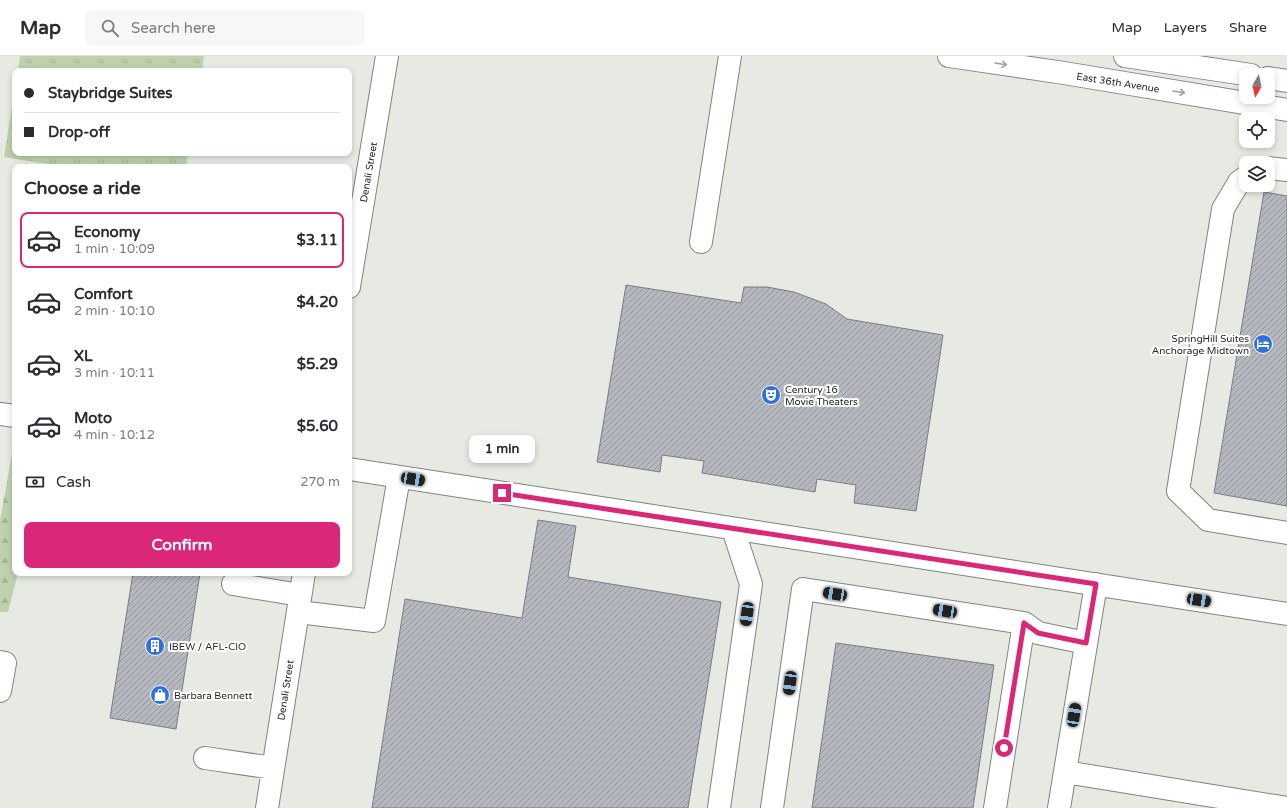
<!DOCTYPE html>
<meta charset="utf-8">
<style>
:root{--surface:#fff;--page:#f7f7f7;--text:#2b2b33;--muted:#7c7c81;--line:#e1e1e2;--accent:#db2777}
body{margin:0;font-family:"Varela Round",sans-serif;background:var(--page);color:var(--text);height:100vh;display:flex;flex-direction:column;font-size:15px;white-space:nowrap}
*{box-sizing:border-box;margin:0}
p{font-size:13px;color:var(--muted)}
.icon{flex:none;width:22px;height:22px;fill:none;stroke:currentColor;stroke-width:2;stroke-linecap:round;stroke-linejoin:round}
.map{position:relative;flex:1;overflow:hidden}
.drawer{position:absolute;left:12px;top:108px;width:340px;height:412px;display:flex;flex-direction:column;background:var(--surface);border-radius:8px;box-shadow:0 2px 6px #0003}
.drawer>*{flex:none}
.top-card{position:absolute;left:12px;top:12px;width:340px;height:88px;border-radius:8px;box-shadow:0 2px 6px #0003;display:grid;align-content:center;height:88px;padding:0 12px;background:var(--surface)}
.needle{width:26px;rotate:189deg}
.fabs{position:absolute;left:1239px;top:12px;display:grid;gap:8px}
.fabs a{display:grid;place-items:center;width:36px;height:36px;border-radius:8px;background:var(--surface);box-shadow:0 2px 6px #0003;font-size:20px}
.end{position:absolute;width:18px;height:18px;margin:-9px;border:5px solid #db2777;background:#fff;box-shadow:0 0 0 2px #fff}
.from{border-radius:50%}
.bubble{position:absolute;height:28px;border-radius:8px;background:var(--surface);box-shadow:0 2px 6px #0003;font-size:13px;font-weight:700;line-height:28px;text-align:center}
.car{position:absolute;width:12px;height:24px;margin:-12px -6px;border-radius:5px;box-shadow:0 0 3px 1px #0007;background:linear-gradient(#222 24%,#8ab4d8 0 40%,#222 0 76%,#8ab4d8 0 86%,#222 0)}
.top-card b{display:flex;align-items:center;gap:14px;height:38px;font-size:15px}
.top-card b+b{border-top:1px solid var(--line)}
.top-card i{width:10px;height:10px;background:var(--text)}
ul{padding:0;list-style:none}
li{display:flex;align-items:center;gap:12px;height:56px;margin:0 8px 6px;padding:0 4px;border:2px solid transparent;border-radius:8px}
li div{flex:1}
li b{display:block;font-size:15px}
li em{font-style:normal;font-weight:700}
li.selected{border-color:var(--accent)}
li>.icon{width:36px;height:36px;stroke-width:1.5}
h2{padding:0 12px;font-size:18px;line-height:48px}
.pay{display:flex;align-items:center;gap:10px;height:44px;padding:0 12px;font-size:15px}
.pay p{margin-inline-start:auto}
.action{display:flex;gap:8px;margin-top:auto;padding:8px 12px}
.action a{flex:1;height:46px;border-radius:8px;background:var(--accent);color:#fff;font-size:16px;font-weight:700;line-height:46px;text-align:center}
header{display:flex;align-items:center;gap:24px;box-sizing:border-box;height:56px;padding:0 20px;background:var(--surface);border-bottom:1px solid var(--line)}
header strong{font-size:19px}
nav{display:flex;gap:22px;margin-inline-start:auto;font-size:14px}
.search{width:280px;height:36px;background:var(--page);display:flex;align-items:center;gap:10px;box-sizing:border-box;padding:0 14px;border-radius:8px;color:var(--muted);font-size:15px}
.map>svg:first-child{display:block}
</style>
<header>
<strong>Map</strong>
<div class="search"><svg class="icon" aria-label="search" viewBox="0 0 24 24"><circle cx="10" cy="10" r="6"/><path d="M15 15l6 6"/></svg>Search here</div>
<nav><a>Map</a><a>Layers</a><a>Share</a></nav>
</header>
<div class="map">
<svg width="1287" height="752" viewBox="0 0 1287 752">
<defs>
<pattern id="grass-tufts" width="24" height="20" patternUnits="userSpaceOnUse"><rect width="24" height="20" fill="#bed1ac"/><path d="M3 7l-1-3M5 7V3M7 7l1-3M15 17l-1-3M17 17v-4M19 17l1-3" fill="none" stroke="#a3b394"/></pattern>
<pattern id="forest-firs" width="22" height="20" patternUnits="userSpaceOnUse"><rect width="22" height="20" fill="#bed1ac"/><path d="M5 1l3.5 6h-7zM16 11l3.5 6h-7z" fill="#a3b394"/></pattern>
<pattern id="building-hatch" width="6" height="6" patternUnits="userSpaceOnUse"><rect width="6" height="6" fill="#b5b9bf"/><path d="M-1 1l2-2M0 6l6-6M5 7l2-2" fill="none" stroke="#93969b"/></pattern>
</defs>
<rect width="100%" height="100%" fill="#e6eae3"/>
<path fill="url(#grass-tufts)" d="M 20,0 L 204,0 L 202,15 L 18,15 Z
M 15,31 L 15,97 L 188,97 L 186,111 L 66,111 L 4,101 Z"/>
<path fill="url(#forest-firs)" d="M 15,389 L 15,483 L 14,490 L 15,493 L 15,517 L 18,517 L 8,556 L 0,556 L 0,464 L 12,398 Z"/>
<path fill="url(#building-hatch)" stroke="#797d83" d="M 1264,136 L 1287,140 L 1287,450 L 1214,437 Z
M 626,229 L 741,247 L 744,231 L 767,231 L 794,236 L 826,248 L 847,263 L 943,279 L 916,455 L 854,447 L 856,429 L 817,423 L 815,436 L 702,417 L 704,405 L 662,399 L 660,416 L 597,406 Z
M 538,464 L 576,470 L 568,521 L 721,546 L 688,752 L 372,752 L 405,543 L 522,562 Z
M 133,517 L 200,517 L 176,673 L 110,662 Z
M 836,587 L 994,609 L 973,752 L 812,752 Z"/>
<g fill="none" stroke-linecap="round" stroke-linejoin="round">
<g stroke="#81847e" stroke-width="24">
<path id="minor" d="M 1268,112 L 1287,114
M 1246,121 L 1239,126 L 1223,153 L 1178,435 L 1208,464 L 1287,477
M 701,186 L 730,0
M 349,231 L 387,0
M 0,358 L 15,360
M 349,413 L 1287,558
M 233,528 L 300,539
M 298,556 L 374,565 L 399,421
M 0,606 L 5,607 L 0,635
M 205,702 L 273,712
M 1065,716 L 1287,752
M 267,752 L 304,517
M 719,752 L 751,528 L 733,473
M 772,752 L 803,533 L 1024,567 L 1038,577 L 1086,587
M 995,752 L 1024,567
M 1059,752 L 1096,528"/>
</g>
<g stroke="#81847e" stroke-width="24">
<path id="major" d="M 949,0 L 1064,17 L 1287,54
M 1125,0 L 1251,19
M 1268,22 L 1287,25"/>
</g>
<use href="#minor" stroke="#fff" stroke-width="22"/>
<use href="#major" stroke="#fff" stroke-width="22"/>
</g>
<defs><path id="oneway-shaft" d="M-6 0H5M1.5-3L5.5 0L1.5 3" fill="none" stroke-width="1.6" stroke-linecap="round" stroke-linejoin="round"/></defs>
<g stroke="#9d9e9d">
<use href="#oneway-shaft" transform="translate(1001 8) rotate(9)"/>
<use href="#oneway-shaft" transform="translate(1179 36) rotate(9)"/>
</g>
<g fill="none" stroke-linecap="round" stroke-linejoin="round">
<path stroke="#db2777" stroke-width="5" d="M 502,437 L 1096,528 L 1086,587 L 1038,577 L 1024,567 L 1004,692"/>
</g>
<defs>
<g id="hotel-disc" transform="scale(1)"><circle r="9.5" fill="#3070dd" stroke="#fff"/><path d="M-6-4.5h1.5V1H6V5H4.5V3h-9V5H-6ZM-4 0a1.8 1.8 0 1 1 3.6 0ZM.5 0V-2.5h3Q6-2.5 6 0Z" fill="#fff"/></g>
<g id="theatre-disc" transform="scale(1)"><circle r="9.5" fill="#3070dd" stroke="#fff"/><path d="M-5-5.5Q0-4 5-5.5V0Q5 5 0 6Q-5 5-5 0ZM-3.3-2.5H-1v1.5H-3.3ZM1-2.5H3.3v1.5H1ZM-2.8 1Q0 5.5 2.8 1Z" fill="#fff"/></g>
<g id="building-disc" transform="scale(1)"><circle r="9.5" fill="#3070dd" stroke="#fff"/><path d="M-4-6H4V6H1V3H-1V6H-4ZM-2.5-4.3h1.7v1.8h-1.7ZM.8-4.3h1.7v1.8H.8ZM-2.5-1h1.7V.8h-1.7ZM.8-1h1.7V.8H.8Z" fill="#fff"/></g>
<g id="shop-disc" transform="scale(1)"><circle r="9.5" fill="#3070dd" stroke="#fff"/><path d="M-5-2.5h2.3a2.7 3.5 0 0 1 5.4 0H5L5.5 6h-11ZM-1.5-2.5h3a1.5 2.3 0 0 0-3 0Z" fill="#fff"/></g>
</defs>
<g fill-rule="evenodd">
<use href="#hotel-disc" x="1263" y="288"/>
<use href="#theatre-disc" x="771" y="339"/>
<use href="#building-disc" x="155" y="590"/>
<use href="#shop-disc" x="160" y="639"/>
</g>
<g text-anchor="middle" stroke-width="4" stroke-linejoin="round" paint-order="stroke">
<g font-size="10" fill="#262725" stroke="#fff">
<text transform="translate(1118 26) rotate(9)" y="4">East 36th Avenue</text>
<text transform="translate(368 116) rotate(-80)" y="4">Denali Street</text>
<text transform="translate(285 634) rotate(-81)" y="4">Denali Street</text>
</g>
<g font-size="10" fill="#262725" stroke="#fff" text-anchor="start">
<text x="1249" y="286" text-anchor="end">SpringHill Suites<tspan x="1249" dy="12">Anchorage Midtown</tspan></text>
<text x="785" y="337">Century 16<tspan x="785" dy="12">Movie Theaters</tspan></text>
<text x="169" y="594">IBEW / AFL-CIO</text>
<text x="174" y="643">Barbara Bennett</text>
</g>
</g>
</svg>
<div class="fabs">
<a><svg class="needle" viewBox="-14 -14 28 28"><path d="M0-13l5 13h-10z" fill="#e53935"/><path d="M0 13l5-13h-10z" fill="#7c7c81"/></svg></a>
<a><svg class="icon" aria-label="locate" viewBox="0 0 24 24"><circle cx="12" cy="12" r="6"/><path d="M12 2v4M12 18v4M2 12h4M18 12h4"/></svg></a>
<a><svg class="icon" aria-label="layers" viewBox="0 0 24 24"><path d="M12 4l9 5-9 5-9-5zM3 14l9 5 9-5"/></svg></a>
</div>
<i class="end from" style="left:1004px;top:692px"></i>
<i class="end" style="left:502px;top:437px"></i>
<div class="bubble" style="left:469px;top:379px;width:66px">1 min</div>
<i class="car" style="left:413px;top:423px;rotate:99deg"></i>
<i class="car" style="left:835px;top:538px;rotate:279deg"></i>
<i class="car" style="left:1199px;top:544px;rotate:99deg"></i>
<i class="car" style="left:945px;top:555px;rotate:279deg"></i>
<i class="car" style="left:747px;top:558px;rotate:188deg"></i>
<i class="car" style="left:790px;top:627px;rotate:188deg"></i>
<i class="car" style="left:1074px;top:659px;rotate:9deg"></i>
<div class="top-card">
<b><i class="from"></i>Staybridge Suites</b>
<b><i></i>Drop-off</b>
</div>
<section class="drawer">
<h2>Choose a ride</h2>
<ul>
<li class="selected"><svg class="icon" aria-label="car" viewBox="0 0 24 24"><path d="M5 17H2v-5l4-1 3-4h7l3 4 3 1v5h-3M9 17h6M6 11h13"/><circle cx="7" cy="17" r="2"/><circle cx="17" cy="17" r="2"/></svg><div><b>Economy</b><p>1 min · 10:09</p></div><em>$3.11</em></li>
<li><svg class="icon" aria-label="car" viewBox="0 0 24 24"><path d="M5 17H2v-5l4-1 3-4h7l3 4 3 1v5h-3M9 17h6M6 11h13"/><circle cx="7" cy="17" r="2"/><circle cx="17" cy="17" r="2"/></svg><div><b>Comfort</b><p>2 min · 10:10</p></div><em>$4.20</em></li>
<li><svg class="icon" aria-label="car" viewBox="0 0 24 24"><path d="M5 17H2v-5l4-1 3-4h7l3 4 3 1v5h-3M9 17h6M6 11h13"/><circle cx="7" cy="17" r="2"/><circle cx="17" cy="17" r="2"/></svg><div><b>XL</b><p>3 min · 10:11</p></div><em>$5.29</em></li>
<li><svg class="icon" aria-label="car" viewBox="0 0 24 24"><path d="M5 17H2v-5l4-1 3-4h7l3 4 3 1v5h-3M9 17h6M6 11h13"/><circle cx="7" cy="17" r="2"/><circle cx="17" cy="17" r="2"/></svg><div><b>Moto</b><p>4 min · 10:12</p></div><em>$5.60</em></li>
</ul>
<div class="pay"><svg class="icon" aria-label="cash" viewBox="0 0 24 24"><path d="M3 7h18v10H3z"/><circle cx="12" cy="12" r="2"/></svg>Cash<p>270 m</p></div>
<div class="action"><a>Confirm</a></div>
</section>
</div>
